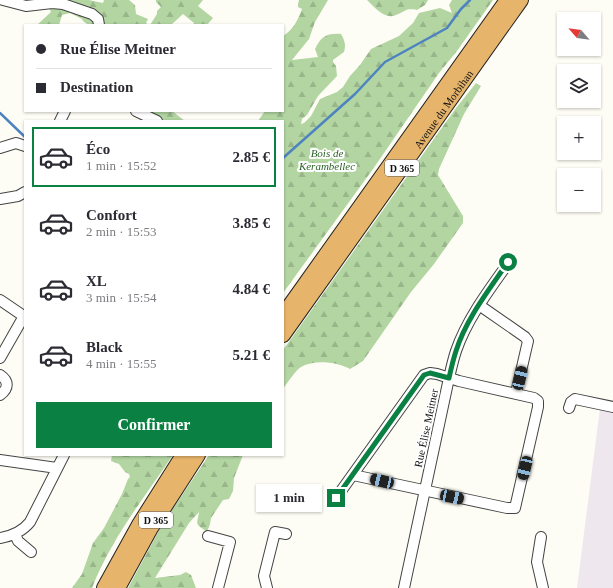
<!DOCTYPE html>
<html lang="fr">
<meta charset="utf-8">
<style>
:root{--surface:#fff;--page:#f2f2f3;--text:#2b2b33;--muted:#7c7c81;--line:#e1e1e2;--accent:#0b8043}
body{margin:0;font-family:"Times New Roman",serif;background:var(--page);color:var(--text);height:100vh;display:flex;flex-direction:column;font-size:15px;white-space:nowrap}
*{box-sizing:border-box;margin:0}
p{font-size:13px;color:var(--muted)}
.icon{flex:none;width:22px;height:22px;fill:none;stroke:currentColor;stroke-width:2;stroke-linecap:round;stroke-linejoin:round}
.map{position:relative;flex:1;overflow:hidden}
.drawer{position:absolute;left:24px;top:120px;width:260px;height:336px;display:flex;flex-direction:column;background:var(--surface);border-radius:0px;box-shadow:0 1px 3px #0004}
.drawer>*{flex:none}
.hud{position:absolute;left:24px;top:24px;width:260px;height:88px;border-radius:0px;box-shadow:0 1px 3px #0004;display:grid;align-content:center;height:88px;padding:0 12px;background:var(--surface)}
.needle{width:26px;rotate:298deg}
.buttons{position:absolute;left:557px;top:12px;display:grid;gap:8px}
.buttons a{display:grid;place-items:center;width:44px;height:44px;border-radius:0px;background:var(--surface);box-shadow:0 1px 3px #0004;font-size:20px}
.end{position:absolute;width:18px;height:18px;margin:-9px;border:5px solid #0b8043;background:#fff;box-shadow:0 0 0 2px #fff}
.from{border-radius:50%}
.bubble{position:absolute;height:28px;border-radius:0px;background:var(--surface);box-shadow:0 1px 3px #0004;font-size:13px;font-weight:800;line-height:28px;text-align:center}
.car{position:absolute;width:12px;height:24px;margin:-12px -6px;border-radius:5px;box-shadow:0 0 3px 1px #0007;background:linear-gradient(#222 24%,#8ab4d8 0 40%,#222 0 76%,#8ab4d8 0 86%,#222 0)}
.hud b{display:flex;align-items:center;gap:14px;height:38px;font-size:15px}
.hud b+b{border-top:1px solid var(--line)}
.hud i{width:10px;height:10px;background:var(--text)}
ul{padding:7px 0 0;list-style:none}
li{display:flex;align-items:center;gap:12px;height:60px;margin:0 8px 6px;padding:0 4px;border:2px solid transparent;border-radius:0px}
li div{flex:1}
li b{display:block;font-size:15px}
li em{font-style:normal;font-weight:800}
li.selected{border-color:var(--accent)}
li>.icon{width:36px;height:36px;stroke-width:1.5}
.button{display:flex;gap:8px;margin-top:auto;padding:8px 12px}
.button a{flex:1;height:46px;border-radius:0px;background:var(--accent);color:#fff;font-size:16px;font-weight:800;line-height:46px;text-align:center}
.map>svg:first-child{display:block}
</style>
<div class="map">
<svg width="613" height="588" viewBox="0 0 613 588">
<defs>
<pattern id="forest-firs" width="22" height="20" patternUnits="userSpaceOnUse"><rect width="22" height="20" fill="#b2d5a2"/><path d="M5 1l3.5 6h-7zM16 11l3.5 6h-7z" fill="#98b68a"/></pattern>
</defs>
<rect width="100%" height="100%" fill="#fefdf5"/>
<path fill="#eee7ee" d="M 600,408 L 613,411 L 613,588 L 577,588 Z"/>
<path fill="url(#forest-firs)" d="M 52,0 L 89,0 L 103,3 L 104,0 L 129,0 L 135,5 L 136,14 L 148,19 L 146,23 L 149,25 L 86,25 L 87,24 L 83,21 L 82,19 L 70,13 L 62,15 L 59,25 L 37,25 L 51,12 L 49,8 Z
M 156,0 L 203,0 L 198,6 L 213,18 L 207,25 L 193,25 L 194,23 L 183,14 L 171,25 L 150,25 L 157,14 L 157,11 L 161,7 L 156,2 Z
M 299,0 L 328,0 L 315,22 L 309,39 L 292,60 L 318,57 L 315,49 C 321,37 326,33 341,34 C 345,41 346,45 344,52 L 333,60 L 333,62 L 336,66 L 337,76 L 318,96 L 307,115 L 302,119 L 301,124 L 304,123 L 311,116 L 320,99 L 337,92 L 343,87 L 350,76 L 360,65 L 371,49 L 399,36 L 413,23 L 419,13 L 440,8 L 452,13 L 449,5 L 452,0 L 493,0 L 457,51 L 439,73 L 373,169 L 283,293 L 283,121 L 258,121 L 265,111 L 283,111 L 283,36 C 293,30 298,20 302,9 L 298,7 L 298,4 Z
M 367,0 L 428,0 L 425,5 L 417,10 C 404,8 407,11 396,15 C 385,20 375,8 367,0 Z
M 476,83 L 481,86 L 464,114 L 439,169 L 438,175 L 463,216 L 463,223 L 434,264 L 411,292 L 363,361 L 350,369 C 337,362 315,359 301,367 C 296,370 287,383 283,389 L 283,350 L 456,108 Z
M 141,111 L 172,111 L 185,121 L 161,121 Z
M 112,455 L 173,455 C 144,498 111,539 92,588 L 72,588 L 82,574 L 93,543 L 104,528 L 122,494 L 128,479 L 130,477 L 129,474 L 125,472 L 119,464 L 111,461 Z
M 209,455 L 243,455 L 234,478 L 233,491 L 229,499 L 223,500 L 211,518 L 210,524 L 207,532 C 194,523 197,526 199,512 L 189,523 L 155,578 L 180,575 L 186,572 L 191,575 L 196,588 L 128,588 L 162,525 Z"/>
<g fill="none" stroke-linecap="round" stroke-linejoin="round">
<path stroke="#4d83c1" stroke-width="2.5" d="M 0,113 L 25,137
M 283,158 L 355,94 L 385,62 L 447,28 L 461,9 L 470,0"/>
<g stroke="#444" stroke-width="12">
<path id="minor" d="M 3,0 L 26,6 L 52,3 L 63,4 L 92,14 L 98,19 L 99,25
M 136,111 L 157,121
M 60,121 L 65,111
M 0,148 L 16,143 L 25,146
M 0,199 L 18,196 L 25,192
M 0,300 L 25,317
M 479,305 L 525,337 L 528,341 L 516,393
M 0,358 L 24,316
M 0,375 C 9,381 9,388 0,395
M 569,408 L 571,402 L 575,399 L 613,407
M 0,460 L 57,468
M 336,498 L 424,375 L 430,373 L 437,374 L 459,381 L 534,398 L 538,401 L 538,407 L 515,508 L 507,508 L 353,475
M 15,534 L 18,541 L 31,552
M 208,536 L 230,542 L 218,588
M 541,537 L 537,562 L 543,588
M 0,538 C 12,536 22,532 30,522 L 64,455
M 267,588 L 264,576 L 275,532 L 286,534
M 404,588 L 449,378 C 451,369 453,360 456,351 C 467,319 489,290 509,262"/>
</g>
<g stroke="#222" stroke-width="16">
<g id="highway">
<path d="M 283,315 L 507,0"/>
<path id="s1" d="M 283,335 L 521,0"/>
<path d="M 104,588 L 140,523 L 183,455"/>
<path d="M 118,588 L 151,528 L 198,455"/>
</g>
</g>
<use href="#minor" stroke="#fff" stroke-width="10"/>
<use href="#highway" stroke="#e6b46b" stroke-width="14"/>
</g>
<g fill="none" stroke-linecap="round" stroke-linejoin="round">
<path stroke="#0b8043" stroke-width="5" d="M 336,498 L 424,375 L 430,373 L 449,378 C 451,369 453,360 456,351 C 466,319 489,290 508,262"/>
</g>
<g text-anchor="middle" stroke-width="4" stroke-linejoin="round" paint-order="stroke">
<g fill="#fff" stroke="#585858" stroke-width="1">
<rect x="385" y="160" width="34" height="16" rx="3"/>
<rect x="139" y="512" width="34" height="16" rx="3"/>
</g>
<g font-size="10" font-weight="bold" fill="#111">
<text x="402" y="172">D 365</text>
<text x="156" y="524">D 365</text>
</g>
<g font-size="11" fill="#111" stroke="#fff">
<text dy="4" stroke="none"><textPath href="#s1" startOffset="277">Avenue du Morbihan</textPath></text>
<text transform="translate(426 428) rotate(-78)" y="4">Rue Élise Meitner</text>
</g>
<g font-size="11" font-style="italic" fill="#2b6326" stroke="#fff">
<text x="327" y="157">Bois de<tspan x="327" dy="13">Kerambellec</tspan></text>
</g>
</g>
</svg>
<div class="buttons">
<a><svg class="needle" viewBox="-14 -14 28 28"><path d="M0-13l5 13h-10z" fill="#e53935"/><path d="M0 13l5-13h-10z" fill="#7c7c81"/></svg></a>
<a><svg class="icon" aria-label="layers" viewBox="0 0 24 24"><path d="M12 4l9 5-9 5-9-5zM3 14l9 5 9-5"/></svg></a>
<a>+</a>
<a>−</a>
</div>
<i class="end from" style="left:508px;top:262px"></i>
<i class="end" style="left:336px;top:498px"></i>
<div class="bubble" style="left:256px;top:484px;width:66px">1 min</div>
<i class="car" style="left:520px;top:378px;rotate:13deg"></i>
<i class="car" style="left:525px;top:468px;rotate:193deg"></i>
<i class="car" style="left:382px;top:481px;rotate:283deg"></i>
<i class="car" style="left:452px;top:497px;rotate:102deg"></i>
<div class="hud">
<b><i class="from"></i>Rue Élise Meitner</b>
<b><i></i>Destination</b>
</div>
<section class="drawer">
<ul>
<li class="selected"><svg class="icon" aria-label="car" viewBox="0 0 24 24"><path d="M5 17H2v-5l4-1 3-4h7l3 4 3 1v5h-3M9 17h6M6 11h13"/><circle cx="7" cy="17" r="2"/><circle cx="17" cy="17" r="2"/></svg><div><b>Éco</b><p>1 min · 15:52</p></div><em>2.85 €</em></li>
<li><svg class="icon" aria-label="car" viewBox="0 0 24 24"><path d="M5 17H2v-5l4-1 3-4h7l3 4 3 1v5h-3M9 17h6M6 11h13"/><circle cx="7" cy="17" r="2"/><circle cx="17" cy="17" r="2"/></svg><div><b>Confort</b><p>2 min · 15:53</p></div><em>3.85 €</em></li>
<li><svg class="icon" aria-label="car" viewBox="0 0 24 24"><path d="M5 17H2v-5l4-1 3-4h7l3 4 3 1v5h-3M9 17h6M6 11h13"/><circle cx="7" cy="17" r="2"/><circle cx="17" cy="17" r="2"/></svg><div><b>XL</b><p>3 min · 15:54</p></div><em>4.84 €</em></li>
<li><svg class="icon" aria-label="car" viewBox="0 0 24 24"><path d="M5 17H2v-5l4-1 3-4h7l3 4 3 1v5h-3M9 17h6M6 11h13"/><circle cx="7" cy="17" r="2"/><circle cx="17" cy="17" r="2"/></svg><div><b>Black</b><p>4 min · 15:55</p></div><em>5.21 €</em></li>
</ul>
<div class="button"><a>Confirmer</a></div>
</section>
</div>
